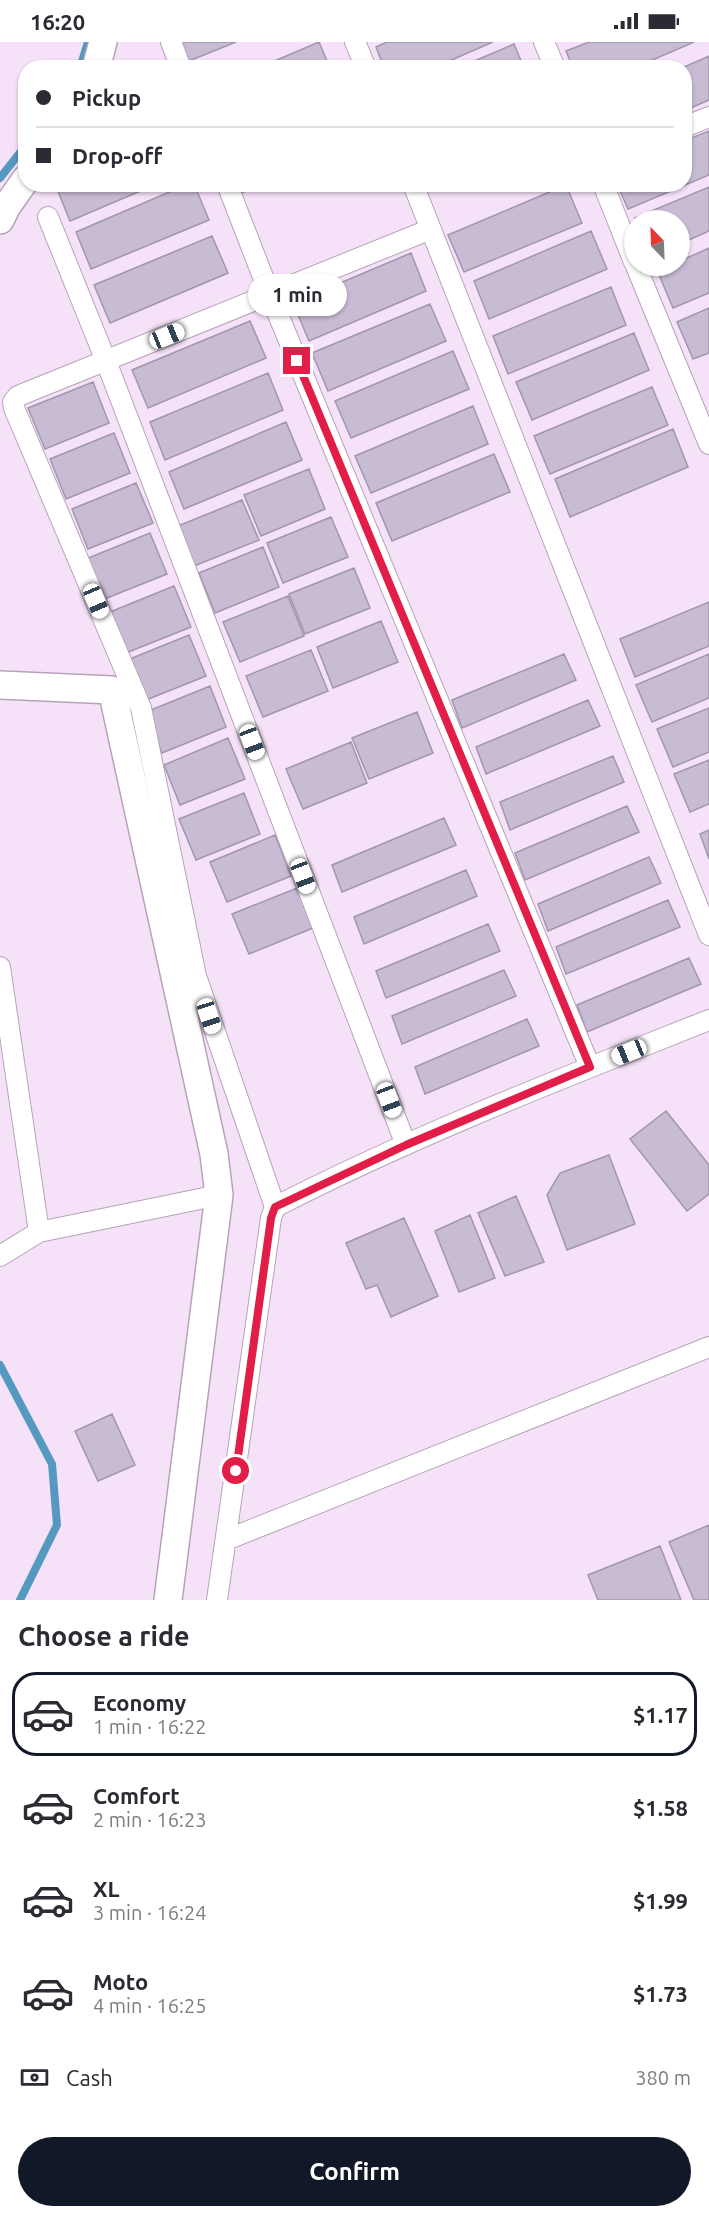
<!DOCTYPE html>
<meta charset="utf-8">
<style>
:root{--surface:#fff;--page:#f2f2f3;--text:#2b2b33;--muted:#7c7c81;--line:#e1e1e2;--accent:#111827}
body{margin:0;font-family:Ubuntu,sans-serif;background:var(--page);color:var(--text);height:100vh;display:flex;flex-direction:column;font-size:22px;white-space:nowrap}
*{box-sizing:border-box;margin:0}
p{font-size:20px;color:var(--muted)}
.icon{flex:none;width:33px;height:33px;fill:none;stroke:currentColor;stroke-width:2;stroke-linecap:round;stroke-linejoin:round}
.map{position:relative;height:1558px;overflow:hidden}
.details{display:flex;flex-direction:column;background:var(--surface);flex:1}
.details>*{flex:none}
.banner{position:absolute;left:18px;top:18px;width:674px;height:132px;border-radius:24px;box-shadow:0 2px 4px #0004;display:grid;align-content:center;height:132px;padding:0 18px;background:var(--surface)}
.needle{width:39px;rotate:337deg}
.fabs{position:absolute;left:624px;top:168px;display:grid;gap:12px}
.fabs a{display:grid;place-items:center;width:66px;height:66px;border-radius:50%;background:var(--surface);box-shadow:0 2px 4px #0004;font-size:30px}
.end{position:absolute;width:27px;height:27px;margin:-14px;border:8px solid #e11d48;background:#fff;box-shadow:0 0 0 3px #fff}
.from{border-radius:50%}
.bubble{position:absolute;height:42px;border-radius:21px;background:var(--surface);box-shadow:0 2px 4px #0004;font-size:20px;font-weight:700;line-height:42px;text-align:center}
.car{position:absolute;width:18px;height:36px;margin:-18px -9px;border-radius:8px;box-shadow:0 0 4px 2px #0007;background:linear-gradient(#fff 24%,#345 0 40%,#fff 0 76%,#345 0 86%,#fff 0)}
.banner b{display:flex;align-items:center;gap:21px;height:57px;font-size:22px}
.banner b+b{border-top:2px solid var(--line)}
.banner i{width:15px;height:15px;background:var(--text)}
ul{padding:0;list-style:none}
li{display:flex;align-items:center;gap:18px;height:84px;margin:0 12px 9px;padding:0 6px;border:3px solid transparent;border-radius:24px}
li div{flex:1}
li b{display:block;font-size:22px}
li em{font-style:normal;font-weight:700}
li.on{border-color:var(--accent)}
li>.icon{width:54px;height:54px;stroke-width:1.5}
h2{padding:0 18px;font-size:27px;line-height:72px}
.pay{display:flex;align-items:center;gap:15px;height:66px;padding:0 18px;font-size:22px}
.pay p{margin-inline-start:auto}
.cta{display:flex;gap:12px;margin-top:auto;padding:12px 18px}
.cta a{flex:1;height:69px;border-radius:36px;background:var(--accent);color:#fff;font-size:24px;font-weight:700;line-height:69px;text-align:center}
.status{display:flex;justify-content:space-between;align-items:center;height:42px;padding:0 30px;background:var(--surface);direction:ltr}
.status svg{height:16px;fill:currentColor}
.map>svg:first-child{display:block}
</style>
<div class="status"><b>16:20</b><svg viewBox="0 0 49 12"><path d="M0 12V9h3v3zM5 12V6h3v6zM10 12V3h3v9zM15 12V0h3v12zM26 1h20v11H26zM47 4h2v5h-2z"/></svg></div>
<div class="map">
<svg width="709" height="1558" viewBox="0 0 709 1558">
<rect width="100%" height="100%" fill="#f6e2f8"/>
<g fill="none" stroke-linecap="round" stroke-linejoin="round">
<path stroke="#5599c1" stroke-width="8" d="M 80,26 L 88,0
M 0,136 L 26,103
M 0,1323 L 52,1422 L 57,1483 L 20,1558"/>
</g>
<path fill="#c8bcd4" stroke="#a196ad" stroke-width="1.5" d="M 181,0 L 236,0 L 189,19 Z
M 319,0 L 330,26 L 258,26 Z
M 387,0 L 493,0 L 433,26 L 384,26 L 376,5 Z
M 589,0 L 694,0 L 634,26 L 573,26 L 566,9 Z
M 514,2 L 524,26 L 458,26 Z
M 709,14 L 709,58 L 684,69 L 684,26 L 682,26 Z
M 709,89 L 709,133 L 628,167 L 617,142 L 684,142 L 684,99 Z
M 55,142 L 157,142 L 70,179 Z
M 188,142 L 194,142 L 209,178 L 91,227 L 76,190 Z
M 238,142 L 261,142 L 241,151 Z
M 566,143 L 582,181 L 464,230 L 448,193 Z
M 709,145 L 709,189 L 680,202 L 680,178 L 636,178 L 635,176 Z
M 591,189 L 607,227 L 489,277 L 474,239 Z
M 212,194 L 228,231 L 110,281 L 94,243 Z
M 709,206 L 709,251 L 673,266 L 657,228 L 669,224 L 680,224 L 680,219 Z
M 411,211 L 426,249 L 309,299 L 293,261 Z
M 611,245 L 626,283 L 508,332 L 493,294 Z
M 430,262 L 446,299 L 328,349 L 312,311 Z
M 709,266 L 709,311 L 693,317 L 677,280 Z
M 250,279 L 266,316 L 148,366 L 132,328 Z
M 634,291 L 649,328 L 532,378 L 516,340 Z
M 453,309 L 469,347 L 351,396 L 335,359 Z
M 268,331 L 283,368 L 165,418 L 150,380 Z
M 93,340 L 109,381 L 45,407 L 28,366 Z
M 652,345 L 668,383 L 550,432 L 534,394 Z
M 473,364 L 488,402 L 371,451 L 355,414 Z
M 286,380 L 302,418 L 184,467 L 169,430 Z
M 673,387 L 688,425 L 570,475 L 555,437 Z
M 114,391 L 130,431 L 66,457 L 50,417 Z
M 494,412 L 510,450 L 392,499 L 376,461 Z
M 309,427 L 325,467 L 261,494 L 244,453 Z
M 136,441 L 153,481 L 88,507 L 72,467 Z
M 242,458 L 259,498 L 194,524 L 178,484 Z
M 331,475 L 348,515 L 283,541 L 267,501 Z
M 150,491 L 167,532 L 102,558 L 86,517 Z
M 263,505 L 279,545 L 215,571 L 199,531 Z
M 354,526 L 370,566 L 305,592 L 289,552 Z
M 174,544 L 191,585 L 126,611 L 110,570 Z
M 288,554 L 304,594 L 240,620 L 223,580 Z
M 709,560 L 709,604 L 635,635 L 620,597 Z
M 381,579 L 398,620 L 333,646 L 317,605 Z
M 189,593 L 206,634 L 141,660 L 125,619 Z
M 311,608 L 328,649 L 263,675 L 246,634 Z
M 564,612 L 576,638 L 462,686 L 452,658 Z
M 709,612 L 709,656 L 652,680 L 636,643 Z
M 210,644 L 226,685 L 162,711 L 146,670 Z
M 588,658 L 600,684 L 486,732 L 476,705 Z
M 709,666 L 709,710 L 673,725 L 657,687 Z
M 417,670 L 433,711 L 369,737 L 352,696 Z
M 228,696 L 245,737 L 180,763 L 164,723 Z
M 351,700 L 367,741 L 303,767 L 286,727 Z
M 613,714 L 624,740 L 510,788 L 500,760 Z
M 709,718 L 709,762 L 690,770 L 674,732 Z
M 244,751 L 260,792 L 196,818 L 179,777 Z
M 627,764 L 639,790 L 525,838 L 515,811 Z
M 444,776 L 456,803 L 342,850 L 332,823 Z
M 709,788 L 709,817 L 700,792 Z
M 275,793 L 291,834 L 227,860 L 210,820 Z
M 649,815 L 661,841 L 548,889 L 538,862 Z
M 466,828 L 477,854 L 364,902 L 354,875 Z
M 297,846 L 313,886 L 249,912 L 232,872 Z
M 668,858 L 680,885 L 566,932 L 556,905 Z
M 488,882 L 500,909 L 386,956 L 376,929 Z
M 689,916 L 701,942 L 587,990 L 577,963 Z
M 504,928 L 516,954 L 402,1002 L 392,974 Z
M 527,977 L 539,1004 L 425,1052 L 415,1025 Z
M 666,1069 L 709,1123 L 709,1152 L 687,1169 L 630,1097 Z
M 609,1113 L 635,1182 L 567,1208 L 547,1153 L 560,1131 Z
M 516,1154 L 544,1220 L 505,1234 L 478,1171 Z
M 470,1173 L 495,1236 L 459,1250 L 435,1189 Z
M 404,1176 L 438,1254 L 391,1275 L 377,1243 L 366,1247 L 346,1201 Z
M 112,1372 L 135,1423 L 98,1439 L 75,1389 Z
M 709,1483 L 709,1558 L 694,1558 L 669,1500 Z
M 660,1504 L 681,1558 L 598,1558 L 588,1533 Z"/>
<g fill="none" stroke-linecap="round" stroke-linejoin="round">
<g stroke="#b6a3b8" stroke-width="22">
<path id="street" d="M 171,0 L 181,26
M 355,0 L 366,26
M 544,0 L 555,26
M 684,85 L 709,75
M 227,142 L 270,253 L 590,1025
M 413,142 L 709,893
M 603,142 L 634,220
M 48,175 L 106,319 L 406,1103
M 636,224 L 709,402
M 0,925 L 39,1190 L 219,1153
M 275,1165 L 196,934 L 141,666 L 14,366 L 13,360 L 18,354 L 431,187
M 0,1214 L 39,1190
M 226,1498 L 709,1305
M 217,1558 L 271,1176 L 275,1165 C 415,1093 563,1036 709,978"/>
</g>
<g stroke="#b6a3b8" stroke-width="30">
<path id="secondary" d="M 96,26 L 103,0
M 0,178 L 7,164 L 26,137
M 0,643 L 112,648 L 214,1112 L 219,1153 L 168,1558"/>
</g>
<use href="#street" stroke="#fff" stroke-width="20"/>
<use href="#secondary" stroke="#fff" stroke-width="27"/>
</g>
<g fill="none" stroke-linecap="round" stroke-linejoin="round">
<path stroke="#e11d48" stroke-width="8" d="M 236,1429 L 271,1176 L 275,1165 L 406,1103 L 590,1025 L 297,319"/>
</g>
</svg>
<div class="fabs">
<a><svg class="needle" viewBox="-14 -14 28 28"><path d="M0-13l5 13h-10z" fill="#e53935"/><path d="M0 13l5-13h-10z" fill="#7c7c81"/></svg></a>
</div>
<i class="end from" style="left:236px;top:1429px"></i>
<i class="end" style="left:297px;top:319px"></i>
<div class="bubble" style="left:248px;top:232px;width:99px">1 min</div>
<i class="car" style="left:167px;top:294px;rotate:68deg"></i>
<i class="car" style="left:96px;top:559px;rotate:157deg"></i>
<i class="car" style="left:252px;top:700px;rotate:159deg"></i>
<i class="car" style="left:303px;top:834px;rotate:159deg"></i>
<i class="car" style="left:209px;top:974px;rotate:162deg"></i>
<i class="car" style="left:629px;top:1010px;rotate:248deg"></i>
<i class="car" style="left:389px;top:1058px;rotate:159deg"></i>
<div class="banner">
<b><i class="from"></i>Pickup</b>
<b><i></i>Drop-off</b>
</div>
</div>
<section class="details">
<h2>Choose a ride</h2>
<ul>
<li class="on"><svg class="icon" aria-label="car" viewBox="0 0 24 24"><path d="M5 17H2v-5l4-1 3-4h7l3 4 3 1v5h-3M9 17h6M6 11h13"/><circle cx="7" cy="17" r="2"/><circle cx="17" cy="17" r="2"/></svg><div><b>Economy</b><p>1 min · 16:22</p></div><em>$1.17</em></li>
<li><svg class="icon" aria-label="car" viewBox="0 0 24 24"><path d="M5 17H2v-5l4-1 3-4h7l3 4 3 1v5h-3M9 17h6M6 11h13"/><circle cx="7" cy="17" r="2"/><circle cx="17" cy="17" r="2"/></svg><div><b>Comfort</b><p>2 min · 16:23</p></div><em>$1.58</em></li>
<li><svg class="icon" aria-label="car" viewBox="0 0 24 24"><path d="M5 17H2v-5l4-1 3-4h7l3 4 3 1v5h-3M9 17h6M6 11h13"/><circle cx="7" cy="17" r="2"/><circle cx="17" cy="17" r="2"/></svg><div><b>XL</b><p>3 min · 16:24</p></div><em>$1.99</em></li>
<li><svg class="icon" aria-label="car" viewBox="0 0 24 24"><path d="M5 17H2v-5l4-1 3-4h7l3 4 3 1v5h-3M9 17h6M6 11h13"/><circle cx="7" cy="17" r="2"/><circle cx="17" cy="17" r="2"/></svg><div><b>Moto</b><p>4 min · 16:25</p></div><em>$1.73</em></li>
</ul>
<div class="pay"><svg class="icon" aria-label="cash" viewBox="0 0 24 24"><path d="M3 7h18v10H3z"/><circle cx="12" cy="12" r="2"/></svg>Cash<p>380 m</p></div>
<div class="cta"><a>Confirm</a></div>
</section>
